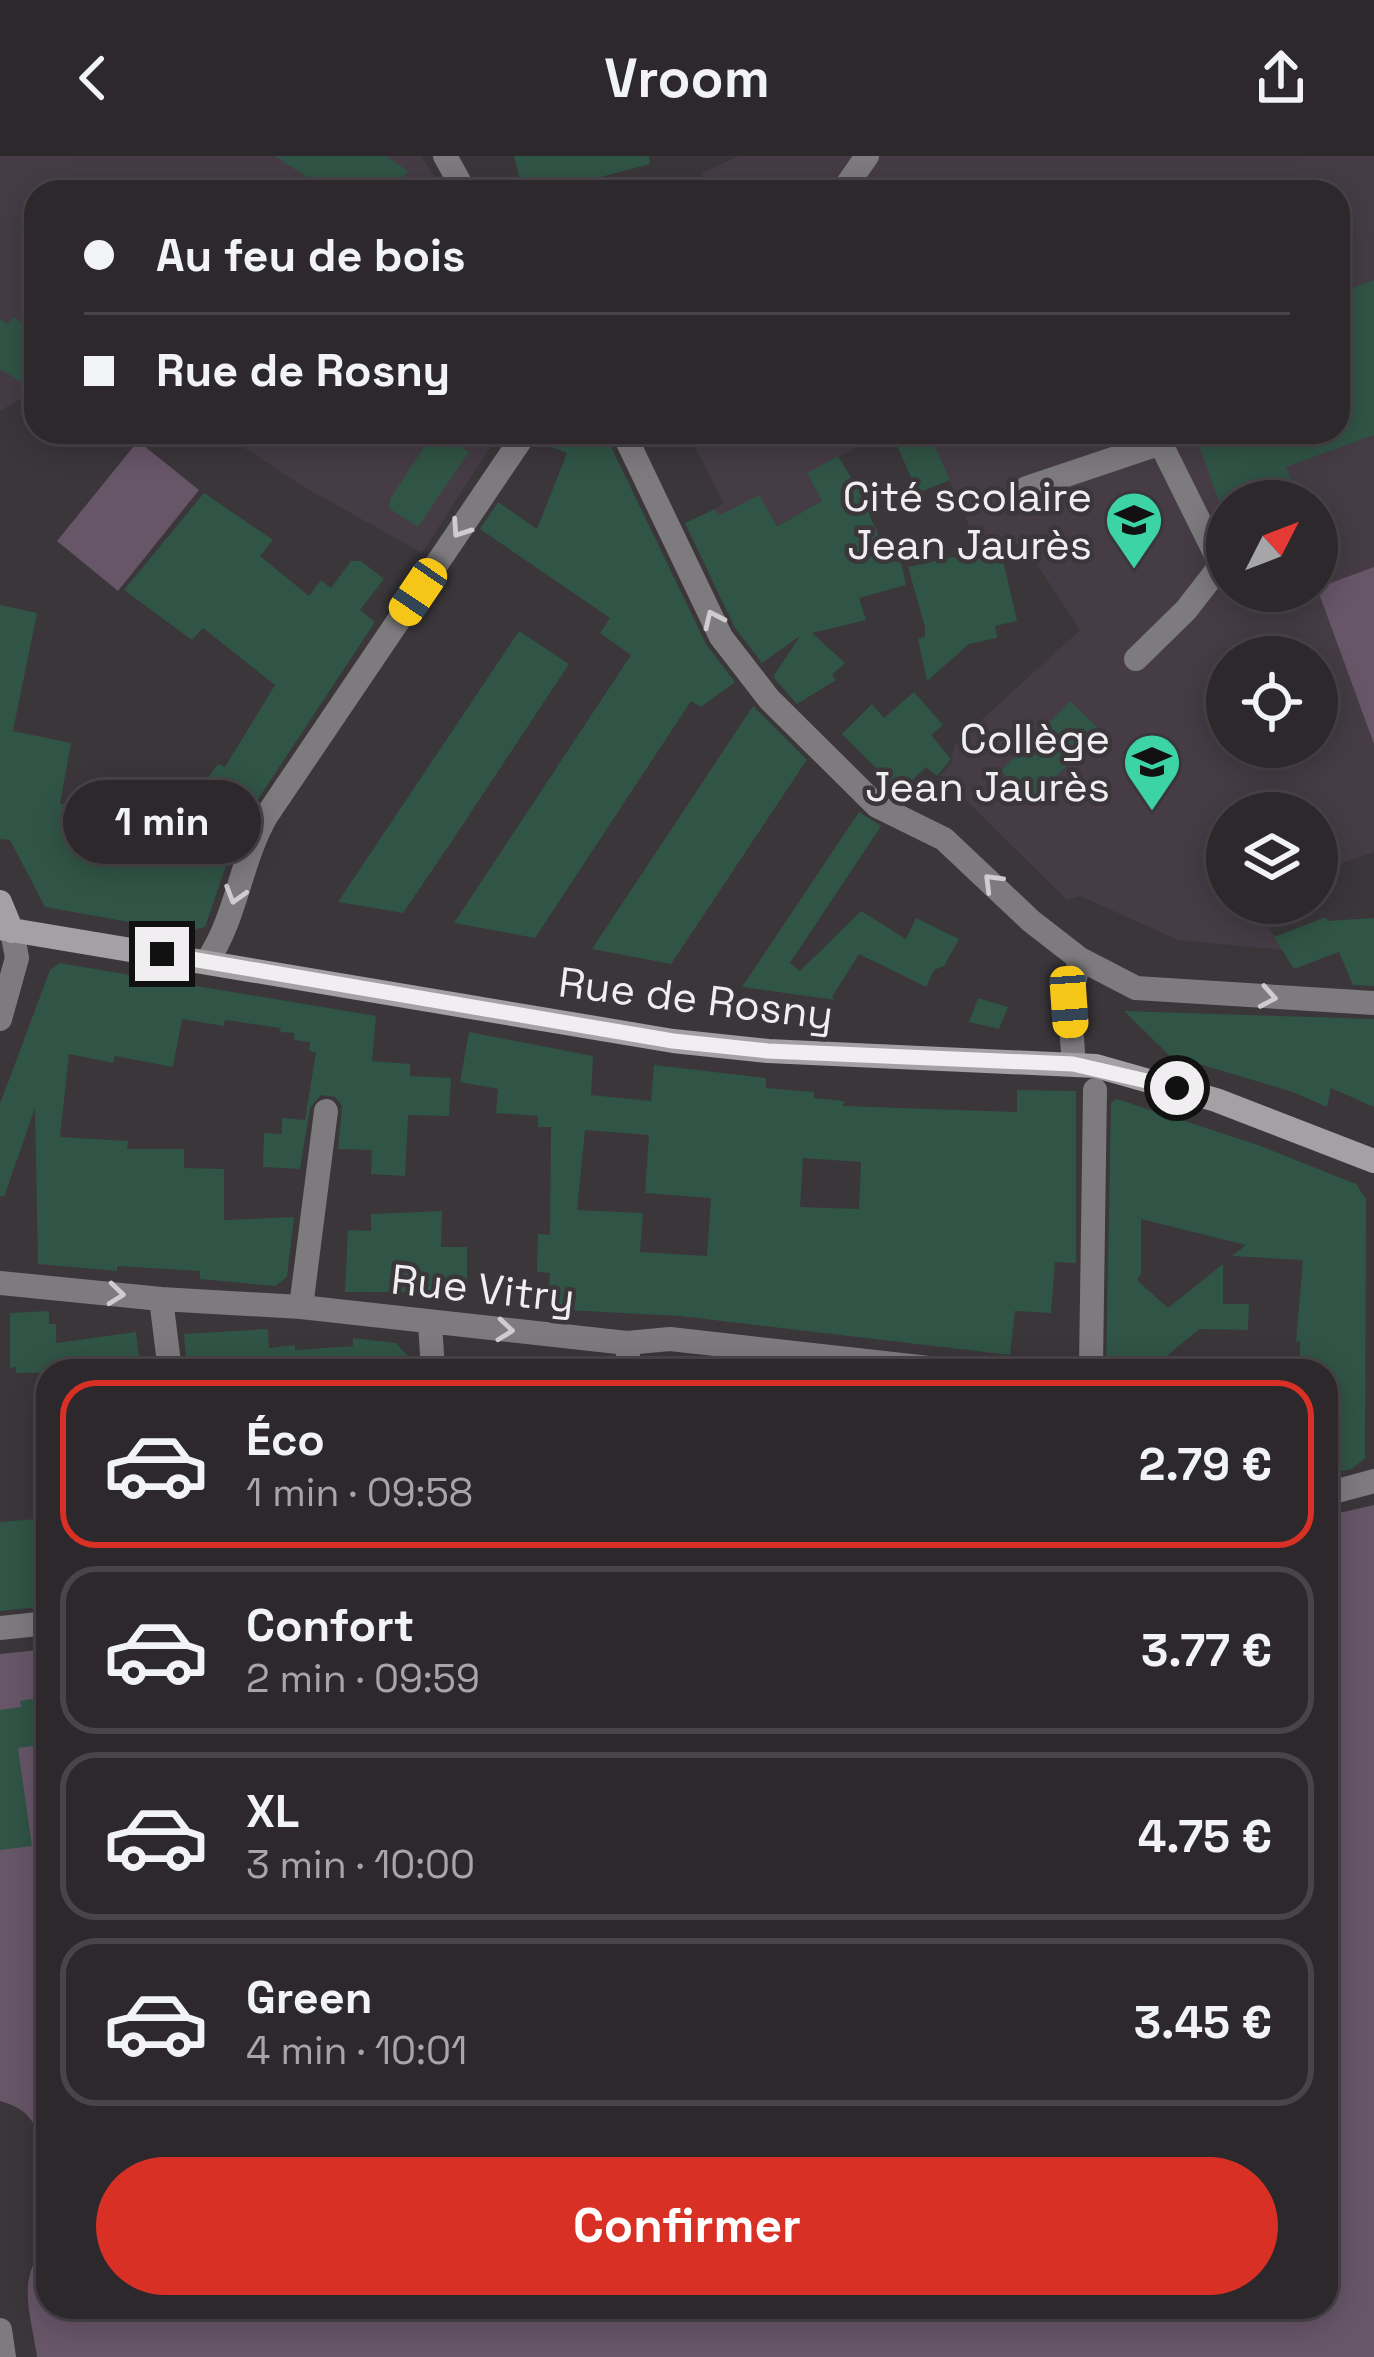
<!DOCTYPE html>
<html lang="fr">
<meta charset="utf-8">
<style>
:root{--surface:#2c282c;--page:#383438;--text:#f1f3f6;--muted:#a6a6a9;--line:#484448;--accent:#d93025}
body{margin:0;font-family:"Space Grotesk",sans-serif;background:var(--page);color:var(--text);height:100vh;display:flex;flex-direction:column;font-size:45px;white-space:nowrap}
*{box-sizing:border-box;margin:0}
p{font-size:39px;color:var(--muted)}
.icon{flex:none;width:66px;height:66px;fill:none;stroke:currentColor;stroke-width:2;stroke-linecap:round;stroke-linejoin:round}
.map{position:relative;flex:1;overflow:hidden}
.side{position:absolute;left:36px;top:1203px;width:1302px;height:960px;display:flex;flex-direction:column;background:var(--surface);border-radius:36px;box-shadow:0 6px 30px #0003,0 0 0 3px var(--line)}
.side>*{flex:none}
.banner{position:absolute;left:24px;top:24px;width:1326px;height:264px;border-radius:36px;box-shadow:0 6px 30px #0003,0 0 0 3px var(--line);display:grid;align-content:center;height:264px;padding:0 60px;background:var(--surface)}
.needle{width:78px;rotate:48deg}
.buttons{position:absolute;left:1206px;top:324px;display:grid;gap:24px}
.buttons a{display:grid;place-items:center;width:132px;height:132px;border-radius:50%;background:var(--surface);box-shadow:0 6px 30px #0003,0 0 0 3px var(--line);font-size:60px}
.end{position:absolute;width:54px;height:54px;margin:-27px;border:15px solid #f1eef1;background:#111;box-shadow:0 0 0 6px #111}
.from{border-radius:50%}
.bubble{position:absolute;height:84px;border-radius:42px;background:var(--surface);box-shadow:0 6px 30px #0003,0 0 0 3px var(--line);font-size:39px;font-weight:800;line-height:84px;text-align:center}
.car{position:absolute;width:36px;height:72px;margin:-36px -18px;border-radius:15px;box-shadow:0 0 9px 3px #0007;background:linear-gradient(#f5c518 24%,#345 0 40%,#f5c518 0 76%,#345 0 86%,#f5c518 0)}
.banner b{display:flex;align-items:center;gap:42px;height:114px;font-size:45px}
.banner b+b{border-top:3px solid var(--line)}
.banner i{width:30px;height:30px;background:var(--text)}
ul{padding:21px 0 0;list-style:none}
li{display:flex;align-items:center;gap:36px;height:168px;margin:0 24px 18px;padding:0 36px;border:6px solid var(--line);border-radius:36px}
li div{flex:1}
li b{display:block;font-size:45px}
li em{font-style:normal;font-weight:800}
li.active{border-color:var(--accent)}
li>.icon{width:108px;height:108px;stroke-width:1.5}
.button{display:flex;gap:24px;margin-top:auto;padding:24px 60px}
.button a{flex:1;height:138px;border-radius:72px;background:var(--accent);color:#fff;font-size:48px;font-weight:800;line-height:138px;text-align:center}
header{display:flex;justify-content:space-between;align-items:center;height:156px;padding:0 60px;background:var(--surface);font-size:54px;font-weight:800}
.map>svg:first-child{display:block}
</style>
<header><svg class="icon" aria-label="back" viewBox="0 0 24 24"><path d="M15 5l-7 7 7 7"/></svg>Vroom<svg class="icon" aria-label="share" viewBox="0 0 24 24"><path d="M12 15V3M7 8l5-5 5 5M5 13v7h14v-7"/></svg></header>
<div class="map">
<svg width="1374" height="2201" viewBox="0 0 1374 2201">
<rect width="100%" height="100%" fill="#3a363a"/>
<path fill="#453c46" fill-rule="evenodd" d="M 0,0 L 421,0 L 445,36 L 36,36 L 36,234 L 0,255 Z
M 739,0 L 1374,0 L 1374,696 L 1317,716 L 1317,657 L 1227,657 L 1227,747 L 1253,747 L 1282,794 L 1178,784 L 1080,740 L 1067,744 L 940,619 L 951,608 L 954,589 L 1080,474 L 1023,387 L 980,395 L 928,276 L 1338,276 L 1338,36 L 711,36 L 702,17 ZM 1227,345 L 1317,345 L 1317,435 L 1227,435 ZM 1227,501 L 1317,501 L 1317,591 L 1227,591 Z
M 220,276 L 500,276 L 422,397 L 306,332 Z
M 687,276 L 884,276 L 808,317 L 822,345 L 776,370 L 718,361 L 715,353 L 724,347 Z"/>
<path fill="#675568" d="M 138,285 L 199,334 L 118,435 L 57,385 Z
M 1374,411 L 1374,588 L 1317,432 Z
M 1374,1349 L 1374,2201 L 37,2201 C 32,2163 14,2118 48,2090 L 48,2151 L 1326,2151 L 1326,1360 Z
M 48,1493 L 48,2018 C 38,1981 41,1956 0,1945 L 0,1498 Z"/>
<path fill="#305446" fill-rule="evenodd" d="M 275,0 L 386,0 L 408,15 L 394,36 L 329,36 Z
M 514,0 L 649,0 L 650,8 L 574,28 L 576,36 L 523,36 Z
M 1374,124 L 1374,279 L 1286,311 L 1299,345 L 1219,345 L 1194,276 L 1338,276 L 1338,137 Z
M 13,161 L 36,176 L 36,202 L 21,226 L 0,213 L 0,163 L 8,168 Z
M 434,276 L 469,296 L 418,371 L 390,353 L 390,343 Z
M 542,276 L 604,276 L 706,488 L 735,526 L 701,551 L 691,545 L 535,782 L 454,767 L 631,499 L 600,477 L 610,462 L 480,373 L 498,346 L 537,373 L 567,297 L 539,286 Z
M 891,276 L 928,276 L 950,324 L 918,337 Z
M 838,300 L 856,330 L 862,327 L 874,356 L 869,358 L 890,405 L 901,406 L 906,429 L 859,442 L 866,464 L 812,477 L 845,507 L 832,519 L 836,524 L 797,548 L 773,521 L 800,480 L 762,507 L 735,472 L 685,367 L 715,353 L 718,360 L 759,339 L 777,370 L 822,345 L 807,317 Z
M 204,337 L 273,384 L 260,400 L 309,440 L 321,424 L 331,432 L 351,405 L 361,405 L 384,423 L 360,454 L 375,466 L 239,672 L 205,771 L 185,776 L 45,751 L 10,684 L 0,683 L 0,449 L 37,457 L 13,575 L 71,587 L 60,648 L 174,667 L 194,633 L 198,636 L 218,608 L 225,611 L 275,529 L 203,472 L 192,484 L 124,434 Z
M 1000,391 L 1017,465 L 995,470 L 997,482 L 969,488 L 927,525 L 918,483 L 925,481 L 925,471 L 908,411 Z
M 519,475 L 569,508 L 454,682 L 403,757 L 338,746 Z
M 914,536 L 943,569 L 931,579 L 951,603 L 937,620 L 926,611 L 895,641 L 878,628 L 883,619 L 842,578 L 872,548 L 884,562 Z
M 1070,545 L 1101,575 L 1032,645 L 1001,615 Z
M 753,550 L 807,604 L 802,611 L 671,808 L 592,793 Z
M 859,656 L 881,670 L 790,807 L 800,815 L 861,755 L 906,783 L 916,762 L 959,783 L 944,810 L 934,814 L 926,831 L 859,798 L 832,841 L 835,844 L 742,831 Z
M 1326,761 L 1327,765 L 1374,762 L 1374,830 L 1353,829 L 1339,796 L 1294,813 L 1274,781 Z
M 59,807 L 376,860 L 372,905 L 410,908 L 410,920 L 451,922 L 449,960 L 408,959 L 405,1020 L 371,1018 L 372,994 L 338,993 L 342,950 L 335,941 L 321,939 L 310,952 L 300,1013 L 263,1011 L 264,977 L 282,978 L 282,962 L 305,964 L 316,896 L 309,895 L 310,886 L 294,884 L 294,877 L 280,876 L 281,872 L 225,864 L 224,870 L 182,863 L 173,911 L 115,900 L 113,907 L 69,898 L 60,981 L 128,985 L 127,993 L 184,993 L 184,1012 L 224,1013 L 224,1064 L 294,1061 L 287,1121 L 275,1130 L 200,1123 L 200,1115 L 117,1110 L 117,1115 L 38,1108 L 35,952 L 4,1041 L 0,1040 L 0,948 L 50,814 Z
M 978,842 L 1008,851 L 999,873 L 969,866 Z
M 1124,855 L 1374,863 L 1374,951 L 1331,932 L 1327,951 L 1293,936 L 1169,899 Z
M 469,876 L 593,900 L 591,939 L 651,945 L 654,909 L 766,922 L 766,932 L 814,936 L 814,942 L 844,945 L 843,950 L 1017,956 L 1017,934 L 1076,935 L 1076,1107 L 1055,1106 L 1051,1157 L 1015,1155 L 1010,1199 L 680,1160 L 547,1153 L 550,1117 L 537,1116 L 538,1078 L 550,1079 L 551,971 L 538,971 L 538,960 L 496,957 L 498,933 L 460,926 ZM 585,974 L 649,979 L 645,1037 L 711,1042 L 707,1100 L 640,1096 L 643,1057 L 577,1054 ZM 803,1002 L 861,1006 L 859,1053 L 800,1051 Z
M 1117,943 L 1258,989 L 1356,1028 L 1366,1043 L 1365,1302 L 1352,1313 L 1326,1318 L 1326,1215 L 1300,1215 L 1300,1185 L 1296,1186 L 1303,1104 L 1232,1100 L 1246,1089 L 1141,1063 L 1141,1118 L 1137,1124 L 1168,1152 L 1223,1108 L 1223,1148 L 1249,1148 L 1248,1174 L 1199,1173 L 1149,1215 L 1106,1215 L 1111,947 Z
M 442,1055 L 441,1091 L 467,1091 L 467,1137 L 345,1136 L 348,1074 L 371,1075 L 371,1058 Z
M 49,1155 L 49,1168 L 56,1168 L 56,1187 L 136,1176 L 141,1215 L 16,1217 L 16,1211 L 10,1212 L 10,1157 Z
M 268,1173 L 269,1192 L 295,1189 L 295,1194 L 353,1190 L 353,1182 L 396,1187 L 416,1208 L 416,1215 L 187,1215 L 184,1178 Z
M 48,1362 L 48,1450 L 0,1455 L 0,1366 Z
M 48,1540 L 48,1588 L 18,1592 L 32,1690 L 0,1694 L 0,1554 L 21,1551 L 20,1545 Z"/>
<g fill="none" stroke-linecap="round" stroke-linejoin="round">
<path stroke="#7d7b7d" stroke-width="24" d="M 445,0 L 465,36
M 842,36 L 867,0
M 623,276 L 721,481 L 769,543 L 877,650 L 944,683 L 1031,765 L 1080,803 L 1136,832 L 1374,847
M 1027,332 L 1158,288
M 1136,503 L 1186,454 L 1221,409 L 1155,276
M 207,805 C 237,761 240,705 267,659 L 526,276
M 0,863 L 17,802 L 12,775
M 1074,908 L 1069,846 L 1080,803
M 0,1127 L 161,1143 L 301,1151 L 627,1187 L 670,1183 L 956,1215
M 161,1143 L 170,1215
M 301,1151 L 326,955
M 430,1166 L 433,1215
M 627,1187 L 629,1215
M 1085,1215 L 1091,1210 L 1095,934
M 1326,1338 L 1374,1325
M 0,1472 L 48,1467
M 0,2174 L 4,2201"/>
<path stroke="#a4a0a4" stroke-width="24" d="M 0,746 L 12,775
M 0,772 L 673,885 L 768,895 L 1096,910 L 1216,944 L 1374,1005"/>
</g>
<defs><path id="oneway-chevron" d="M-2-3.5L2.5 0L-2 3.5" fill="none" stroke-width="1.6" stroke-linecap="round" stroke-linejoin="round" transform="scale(3)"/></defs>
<g stroke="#ceccce">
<use href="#oneway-chevron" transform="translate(460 373) rotate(124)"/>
<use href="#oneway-chevron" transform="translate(713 463) rotate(-115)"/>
<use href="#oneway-chevron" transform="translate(992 726) rotate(-135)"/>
<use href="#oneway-chevron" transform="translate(235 739) rotate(107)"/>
<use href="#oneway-chevron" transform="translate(1268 841) rotate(10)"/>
<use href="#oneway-chevron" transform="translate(116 1138) rotate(6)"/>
<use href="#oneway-chevron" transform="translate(505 1174) rotate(6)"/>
</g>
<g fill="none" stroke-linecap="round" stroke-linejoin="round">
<path stroke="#f1eef1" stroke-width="15" d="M 162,798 L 673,885 L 768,895 L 1073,908 L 1177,932"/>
</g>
<defs>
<g id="school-pin" transform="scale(3)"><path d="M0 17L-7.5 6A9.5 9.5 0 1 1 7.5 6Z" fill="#3cd4a4" stroke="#3a363a"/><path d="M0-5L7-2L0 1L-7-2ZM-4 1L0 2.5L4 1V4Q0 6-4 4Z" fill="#111"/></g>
</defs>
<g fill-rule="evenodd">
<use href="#school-pin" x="1134" y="364"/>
<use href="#school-pin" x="1152" y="606"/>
</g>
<g text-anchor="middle" stroke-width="9" stroke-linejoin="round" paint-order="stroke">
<g font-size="42" fill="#f1eef1" stroke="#3a363a" text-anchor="end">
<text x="1092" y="355">Cité scolaire<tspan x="1092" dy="48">Jean Jaurès</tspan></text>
<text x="1110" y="597">Collège<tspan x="1110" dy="48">Jean Jaurès</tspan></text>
</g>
<g font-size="42" fill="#f1eef1" stroke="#3a363a">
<text transform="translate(696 842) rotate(7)" y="15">Rue de Rosny</text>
<text transform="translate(483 1132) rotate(6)" y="15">Rue Vitry</text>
</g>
</g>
</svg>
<div class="buttons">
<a><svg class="needle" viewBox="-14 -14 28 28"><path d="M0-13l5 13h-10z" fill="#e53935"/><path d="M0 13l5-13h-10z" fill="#a6a6a9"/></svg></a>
<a><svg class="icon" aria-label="locate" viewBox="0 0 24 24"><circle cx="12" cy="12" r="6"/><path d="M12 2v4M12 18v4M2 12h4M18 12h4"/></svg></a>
<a><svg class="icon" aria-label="layers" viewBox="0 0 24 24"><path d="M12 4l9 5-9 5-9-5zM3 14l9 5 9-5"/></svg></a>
</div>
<i class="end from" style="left:1177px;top:932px"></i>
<i class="end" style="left:162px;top:798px"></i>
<div class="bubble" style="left:63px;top:624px;width:198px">1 min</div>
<i class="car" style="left:418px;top:436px;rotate:214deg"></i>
<i class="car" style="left:1069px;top:846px;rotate:176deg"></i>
<div class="banner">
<b><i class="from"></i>Au feu de bois</b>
<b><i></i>Rue de Rosny</b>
</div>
<section class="side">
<ul>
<li class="active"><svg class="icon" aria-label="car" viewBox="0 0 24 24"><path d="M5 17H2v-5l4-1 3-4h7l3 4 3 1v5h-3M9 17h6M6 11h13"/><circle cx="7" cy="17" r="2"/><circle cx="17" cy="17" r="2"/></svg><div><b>Éco</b><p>1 min · 09:58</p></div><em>2.79 €</em></li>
<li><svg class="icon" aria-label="car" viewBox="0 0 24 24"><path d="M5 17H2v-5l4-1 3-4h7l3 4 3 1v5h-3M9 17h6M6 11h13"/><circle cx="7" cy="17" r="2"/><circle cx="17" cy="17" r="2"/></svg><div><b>Confort</b><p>2 min · 09:59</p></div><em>3.77 €</em></li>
<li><svg class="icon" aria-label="car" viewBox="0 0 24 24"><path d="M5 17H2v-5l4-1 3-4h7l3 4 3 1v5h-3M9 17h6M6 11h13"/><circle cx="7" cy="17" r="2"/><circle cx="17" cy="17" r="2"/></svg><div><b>XL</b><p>3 min · 10:00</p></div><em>4.75 €</em></li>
<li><svg class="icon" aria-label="car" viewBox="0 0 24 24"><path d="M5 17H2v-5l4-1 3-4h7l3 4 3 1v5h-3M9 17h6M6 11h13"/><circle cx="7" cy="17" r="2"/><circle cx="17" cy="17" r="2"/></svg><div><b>Green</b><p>4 min · 10:01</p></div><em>3.45 €</em></li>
</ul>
<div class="button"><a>Confirmer</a></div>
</section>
</div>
